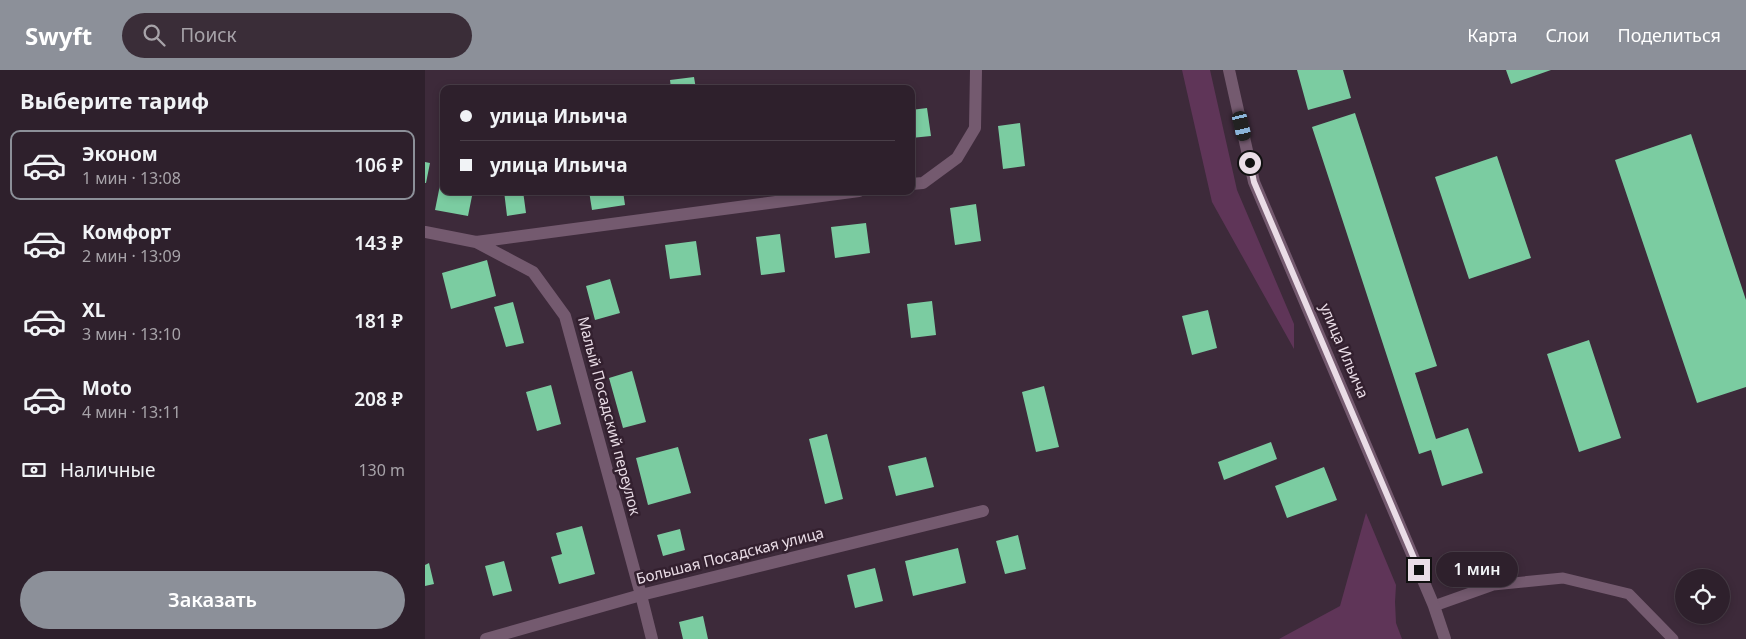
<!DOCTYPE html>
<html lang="ru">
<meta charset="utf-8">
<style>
:root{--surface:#2e202c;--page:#3a2d38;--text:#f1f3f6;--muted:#a7a3a9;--line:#493e48;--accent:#8c9099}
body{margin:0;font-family:"Noto Sans",sans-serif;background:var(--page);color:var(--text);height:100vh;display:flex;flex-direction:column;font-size:19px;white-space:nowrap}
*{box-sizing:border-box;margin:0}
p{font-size:16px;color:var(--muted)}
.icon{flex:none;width:28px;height:28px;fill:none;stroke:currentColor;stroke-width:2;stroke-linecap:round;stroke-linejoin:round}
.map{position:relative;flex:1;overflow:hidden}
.side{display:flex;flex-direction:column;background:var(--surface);width:425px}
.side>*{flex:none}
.top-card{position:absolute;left:15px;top:15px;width:475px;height:110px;border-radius:10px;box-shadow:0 2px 8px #0003,0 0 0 1px var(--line);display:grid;align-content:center;height:110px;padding:0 20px;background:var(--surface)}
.controls{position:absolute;left:1250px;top:499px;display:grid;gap:10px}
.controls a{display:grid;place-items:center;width:55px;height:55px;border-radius:50%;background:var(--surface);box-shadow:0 2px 8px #0003,0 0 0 1px var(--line);font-size:25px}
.end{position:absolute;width:22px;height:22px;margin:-11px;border:6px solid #eadde7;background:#111;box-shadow:0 0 0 2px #111}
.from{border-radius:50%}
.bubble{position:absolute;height:35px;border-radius:18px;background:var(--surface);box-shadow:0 2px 8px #0003,0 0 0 1px var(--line);font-size:16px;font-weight:600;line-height:35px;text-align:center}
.car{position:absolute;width:15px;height:30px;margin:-15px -8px;border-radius:6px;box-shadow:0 0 4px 1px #0007;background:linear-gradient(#222 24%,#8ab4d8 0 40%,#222 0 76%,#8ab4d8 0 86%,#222 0)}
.top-card b{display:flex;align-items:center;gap:18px;height:48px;font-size:19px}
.top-card b+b{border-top:1px solid var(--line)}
.top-card i{width:12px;height:12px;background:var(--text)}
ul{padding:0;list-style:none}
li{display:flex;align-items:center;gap:15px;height:70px;margin:0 10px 8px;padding:0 10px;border:2px solid transparent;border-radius:10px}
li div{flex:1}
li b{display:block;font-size:19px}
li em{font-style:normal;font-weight:600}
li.current{border-color:var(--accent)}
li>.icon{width:45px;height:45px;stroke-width:1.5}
h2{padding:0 20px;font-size:22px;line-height:60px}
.pay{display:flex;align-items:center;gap:12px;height:55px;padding:0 20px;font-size:19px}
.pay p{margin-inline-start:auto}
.action{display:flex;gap:10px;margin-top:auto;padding:10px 20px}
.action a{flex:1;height:58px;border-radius:30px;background:var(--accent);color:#fff;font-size:20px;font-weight:600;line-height:58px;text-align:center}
header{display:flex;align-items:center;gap:30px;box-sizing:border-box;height:70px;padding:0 25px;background:var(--accent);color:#fff}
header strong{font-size:24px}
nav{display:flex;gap:28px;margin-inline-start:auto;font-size:18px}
.search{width:350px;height:45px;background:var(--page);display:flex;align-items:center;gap:12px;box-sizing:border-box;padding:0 18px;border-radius:28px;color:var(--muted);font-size:19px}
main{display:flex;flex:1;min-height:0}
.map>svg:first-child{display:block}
</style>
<header>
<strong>Swyft</strong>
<div class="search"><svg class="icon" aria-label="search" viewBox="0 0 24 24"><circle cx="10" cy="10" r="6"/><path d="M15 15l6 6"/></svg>Поиск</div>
<nav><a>Карта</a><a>Слои</a><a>Поделиться</a></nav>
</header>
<main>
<section class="side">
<h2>Выберите тариф</h2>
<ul>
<li class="current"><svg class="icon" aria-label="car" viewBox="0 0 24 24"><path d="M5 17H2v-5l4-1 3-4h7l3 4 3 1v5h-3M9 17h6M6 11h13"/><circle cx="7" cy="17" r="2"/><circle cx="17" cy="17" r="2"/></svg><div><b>Эконом</b><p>1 мин · 13:08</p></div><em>106 ₽</em></li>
<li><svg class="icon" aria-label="car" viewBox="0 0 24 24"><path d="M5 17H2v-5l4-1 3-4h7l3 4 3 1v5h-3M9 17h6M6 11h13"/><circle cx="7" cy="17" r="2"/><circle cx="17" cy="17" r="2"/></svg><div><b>Комфорт</b><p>2 мин · 13:09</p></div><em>143 ₽</em></li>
<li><svg class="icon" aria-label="car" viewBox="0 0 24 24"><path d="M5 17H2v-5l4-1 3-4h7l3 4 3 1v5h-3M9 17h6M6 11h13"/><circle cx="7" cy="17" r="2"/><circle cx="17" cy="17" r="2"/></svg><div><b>XL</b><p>3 мин · 13:10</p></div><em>181 ₽</em></li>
<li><svg class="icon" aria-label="car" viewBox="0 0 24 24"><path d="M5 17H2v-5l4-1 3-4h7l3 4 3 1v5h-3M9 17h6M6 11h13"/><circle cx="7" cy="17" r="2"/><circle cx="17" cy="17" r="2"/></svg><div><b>Moto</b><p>4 мин · 13:11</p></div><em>208 ₽</em></li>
</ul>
<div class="pay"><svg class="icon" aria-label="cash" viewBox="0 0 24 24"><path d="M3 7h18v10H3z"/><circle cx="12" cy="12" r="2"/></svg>Наличные<p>130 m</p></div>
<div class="action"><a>Заказать</a></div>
</section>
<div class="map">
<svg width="1321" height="569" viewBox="0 0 1321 569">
<rect width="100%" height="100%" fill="#3d2a3a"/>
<path fill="#5f3558" d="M 757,0 L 785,0 L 812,120 L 869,254 L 869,279 L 787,132 Z
M 941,443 L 971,515 L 970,532 L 971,553 L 977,569 L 854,569 L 915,536 Z"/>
<path fill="#7bcca1" d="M 872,0 L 918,0 L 926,28 L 883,40 Z
M 1081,0 L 1126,0 L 1086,14 Z
M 269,7 L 271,19 L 246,19 L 245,10 Z
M 502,38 L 506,66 L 486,68 L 486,40 Z
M 930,43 L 1012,296 L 990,303 L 1011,369 L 1043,358 L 1058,403 L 1017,416 L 1006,380 L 994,384 L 887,57 Z
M 595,53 L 600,96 L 578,99 L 573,56 Z
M 1266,64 L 1321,230 L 1321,317 L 1272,333 L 1190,90 Z
M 1072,86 L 1106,188 L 1044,209 L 1010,107 Z
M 0,92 L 5,93 L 1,113 L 0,113 Z
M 18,100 L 19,121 L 48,121 L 43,146 L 10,140 Z
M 79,121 L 98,121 L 101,143 L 82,146 Z
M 164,121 L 198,121 L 200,135 L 167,140 Z
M 551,134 L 556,171 L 530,175 L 525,138 Z
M 441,153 L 445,183 L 410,188 L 406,157 Z
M 355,164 L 360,202 L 336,205 L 331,167 Z
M 271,171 L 276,205 L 245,209 L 240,175 Z
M 62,190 L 71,226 L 26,239 L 17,203 Z
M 185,209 L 195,243 L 170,250 L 161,216 Z
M 507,231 L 511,265 L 486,268 L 482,234 Z
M 88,232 L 99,273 L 81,277 L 69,237 Z
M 783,240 L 792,278 L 767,285 L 757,246 Z
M 1164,270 L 1196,368 L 1154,382 L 1122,284 Z
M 207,301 L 221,352 L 198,358 L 184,308 Z
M 126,315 L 136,354 L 112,361 L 101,322 Z
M 619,316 L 634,377 L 611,382 L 597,322 Z
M 402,364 L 418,429 L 400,434 L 384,369 Z
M 846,372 L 852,389 L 799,410 L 793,392 Z
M 253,377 L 266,423 L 223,435 L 211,388 Z
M 501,387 L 509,417 L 471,426 L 463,396 Z
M 899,397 L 912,430 L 862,448 L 850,416 Z
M 157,456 L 170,504 L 134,514 L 126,487 L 137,484 L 131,463 Z
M 255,459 L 260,480 L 238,486 L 232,465 Z
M 593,465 L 601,499 L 580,504 L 571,471 Z
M 533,478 L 541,513 L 488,526 L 480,491 Z
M 79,491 L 87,521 L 68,526 L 60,496 Z
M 4,493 L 9,514 L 0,516 L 0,495 Z
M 450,498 L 458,531 L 430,538 L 422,505 Z
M 278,546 L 283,569 L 258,569 L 254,552 Z"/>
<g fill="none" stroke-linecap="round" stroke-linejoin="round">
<path stroke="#745a6f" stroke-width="11" d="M 1009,536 L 1068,515 L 1138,508 L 1204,524 L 1248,569"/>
<path stroke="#745a6f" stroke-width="12" d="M 486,114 L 498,113 L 532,88 L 550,58 L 551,0
M 0,162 L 51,172 L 434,121
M 51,172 L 108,202 L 140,246 L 216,525 L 227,569
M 61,569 L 216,525 L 558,441"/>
<path stroke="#745a6f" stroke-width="12" d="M 804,0 L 829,112 L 1009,536 L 1020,569"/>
</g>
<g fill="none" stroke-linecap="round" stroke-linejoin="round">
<path stroke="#eadde7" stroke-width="6" d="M 825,93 L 829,112 L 994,500"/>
</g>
<g text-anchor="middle" stroke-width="5" stroke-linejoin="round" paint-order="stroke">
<g font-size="15" fill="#eadde7" stroke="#33202f">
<text transform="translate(919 281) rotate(67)" y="5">улица Ильича</text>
<text transform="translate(184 346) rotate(75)" y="5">Малый Посадский переулок</text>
<text transform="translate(305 486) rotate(-14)" y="5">Большая Посадская улица</text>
</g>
</g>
</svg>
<div class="controls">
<a><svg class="icon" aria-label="locate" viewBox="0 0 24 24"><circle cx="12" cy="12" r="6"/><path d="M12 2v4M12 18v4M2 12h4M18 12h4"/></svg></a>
</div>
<i class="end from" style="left:825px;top:93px"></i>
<i class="end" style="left:994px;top:500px"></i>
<div class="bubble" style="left:1011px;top:482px;width:82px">1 мин</div>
<i class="car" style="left:817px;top:56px;rotate:167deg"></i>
<div class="top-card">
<b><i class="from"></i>улица Ильича</b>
<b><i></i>улица Ильича</b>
</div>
</div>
</main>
